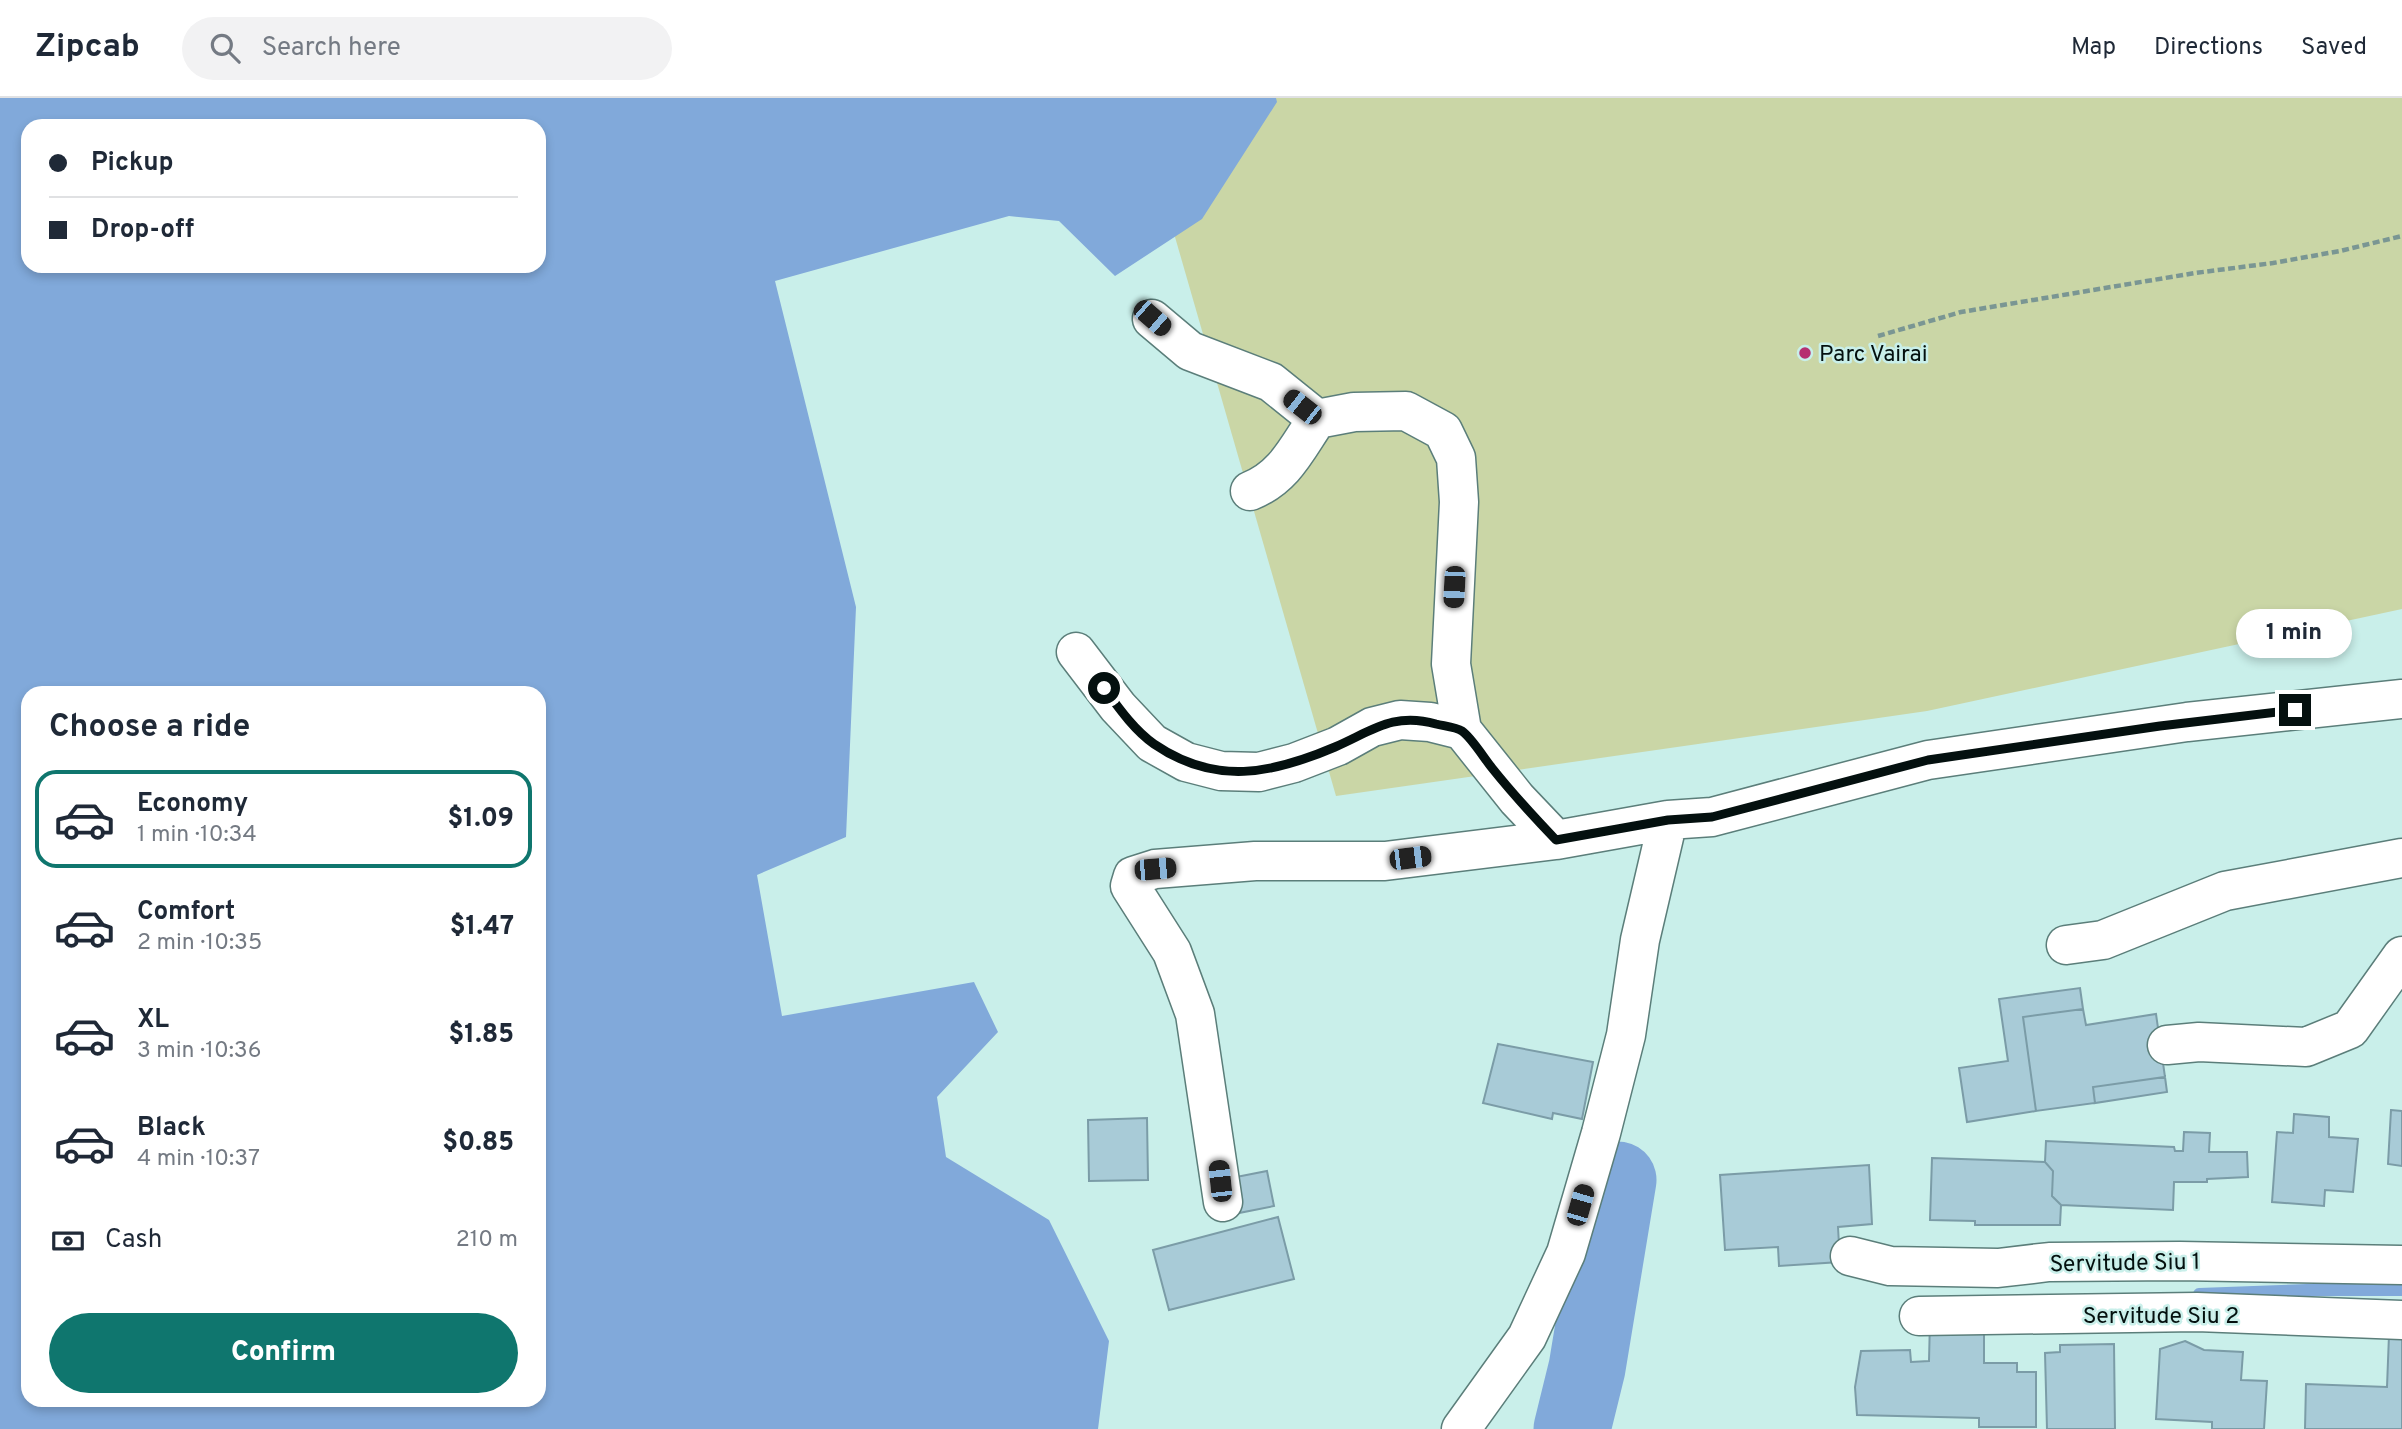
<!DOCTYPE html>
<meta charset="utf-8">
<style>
:root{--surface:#fff;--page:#f2f2f3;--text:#1f2937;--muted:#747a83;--line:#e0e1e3;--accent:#0f766e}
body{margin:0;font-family:Overpass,sans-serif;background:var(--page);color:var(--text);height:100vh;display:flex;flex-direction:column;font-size:26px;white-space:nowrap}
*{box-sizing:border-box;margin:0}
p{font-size:23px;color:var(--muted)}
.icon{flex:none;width:38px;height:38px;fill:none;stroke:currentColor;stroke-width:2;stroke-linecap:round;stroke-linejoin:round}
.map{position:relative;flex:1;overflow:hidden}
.sheet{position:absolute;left:21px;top:588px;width:525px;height:721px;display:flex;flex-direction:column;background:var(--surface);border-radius:21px;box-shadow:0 4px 10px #0003}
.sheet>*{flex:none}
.banner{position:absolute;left:21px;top:21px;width:525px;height:154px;border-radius:21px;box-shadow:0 4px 10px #0003;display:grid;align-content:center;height:154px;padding:0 28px;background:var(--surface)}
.end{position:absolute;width:32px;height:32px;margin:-16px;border:9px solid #04100f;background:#fff;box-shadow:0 0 0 4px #fff}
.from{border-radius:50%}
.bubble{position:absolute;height:49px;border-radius:24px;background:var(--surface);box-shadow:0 4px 10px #0003;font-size:23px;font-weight:800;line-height:49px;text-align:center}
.car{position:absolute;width:21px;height:42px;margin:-21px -10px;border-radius:9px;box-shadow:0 0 5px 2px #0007;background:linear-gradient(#222 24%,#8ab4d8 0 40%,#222 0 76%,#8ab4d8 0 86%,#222 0)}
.banner b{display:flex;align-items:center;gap:24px;height:66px;font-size:26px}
.banner b+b{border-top:2px solid var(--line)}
.banner i{width:18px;height:18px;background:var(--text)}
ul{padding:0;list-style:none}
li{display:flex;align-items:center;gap:21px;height:98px;margin:0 14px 10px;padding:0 14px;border:4px solid transparent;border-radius:21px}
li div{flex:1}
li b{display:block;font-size:26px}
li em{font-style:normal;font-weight:800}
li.current{border-color:var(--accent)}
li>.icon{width:63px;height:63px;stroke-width:1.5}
h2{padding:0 28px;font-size:32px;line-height:84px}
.pay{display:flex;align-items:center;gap:18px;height:77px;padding:0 28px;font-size:26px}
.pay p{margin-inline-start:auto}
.primary-button{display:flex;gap:14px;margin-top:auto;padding:14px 28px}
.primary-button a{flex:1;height:80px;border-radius:42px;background:var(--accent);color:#fff;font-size:28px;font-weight:800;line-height:80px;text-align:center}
header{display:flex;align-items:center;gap:42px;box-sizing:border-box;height:98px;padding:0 35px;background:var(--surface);border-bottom:2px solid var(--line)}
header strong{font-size:33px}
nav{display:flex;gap:38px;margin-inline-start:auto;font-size:24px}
.search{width:490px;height:63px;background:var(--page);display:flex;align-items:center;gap:18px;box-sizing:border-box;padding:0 24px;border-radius:38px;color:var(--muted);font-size:26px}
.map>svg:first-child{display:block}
</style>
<header>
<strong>Zipcab</strong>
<div class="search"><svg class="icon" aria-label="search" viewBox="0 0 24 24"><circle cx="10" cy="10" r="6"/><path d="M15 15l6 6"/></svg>Search here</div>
<nav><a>Map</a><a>Directions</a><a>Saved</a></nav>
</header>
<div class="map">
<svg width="2402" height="1331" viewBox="0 0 2402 1331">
<rect width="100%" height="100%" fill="#c9efea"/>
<path fill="#cad6a6" d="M 1135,0 L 2402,0 L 2402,511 L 1927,613 L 1336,698 Z"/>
<path fill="#81a9da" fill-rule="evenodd" d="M 0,0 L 1276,0 L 1277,4 L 1202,121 L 1115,178 L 1059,123 L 1009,118 L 775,183 L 856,509 L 846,739 L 757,777 L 782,918 L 974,884 L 998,934 L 937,999 L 946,1059 L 1049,1122 L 1109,1243 L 1098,1331 L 0,1331 ZM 28,28 L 539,28 L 539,168 L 28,168 ZM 28,595 L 539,595 L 539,1302 L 28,1302 Z"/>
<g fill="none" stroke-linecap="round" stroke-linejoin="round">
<path stroke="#81a9da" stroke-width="12" d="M 2199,1196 L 2307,1192 L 2402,1192"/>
<path stroke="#81a9da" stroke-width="77" d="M 1572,1331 L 1587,1270 L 1618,1082"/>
</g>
<path fill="#a8cbd7" stroke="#7b9ca7" stroke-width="2" d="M 2080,890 L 2083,911 L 2023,919 L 2036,1013 L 1967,1024 L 1959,970 L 2008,963 L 1999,901 Z
M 2083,911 L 2086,927 L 2156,916 L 2165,979 L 2093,989 L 2095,1005 L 2036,1013 L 2023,919 Z
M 1498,946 L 1593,964 L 1582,1021 L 1553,1015 L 1552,1021 L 1483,1005 Z
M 2165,979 L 2167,994 L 2095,1005 L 2093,989 Z
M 2391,1012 L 2402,1013 L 2402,1068 L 2388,1066 Z
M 2294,1016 L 2329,1019 L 2329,1039 L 2358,1041 L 2353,1094 L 2325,1092 L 2324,1108 L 2272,1104 L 2277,1034 L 2293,1035 Z
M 1147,1020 L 1148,1082 L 1089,1083 L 1088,1022 Z
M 2184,1034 L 2210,1035 L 2209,1054 L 2247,1054 L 2248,1079 L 2207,1081 L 2207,1084 L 2174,1084 L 2173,1112 L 2061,1107 L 2052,1098 L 2053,1073 L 2045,1064 L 2046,1043 L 2174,1049 L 2175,1053 L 2183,1053 Z
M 1932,1060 L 2045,1064 L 2053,1073 L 2052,1098 L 2061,1107 L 2060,1127 L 1975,1127 L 1975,1123 L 1930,1122 Z
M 1869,1067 L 1872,1126 L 1838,1129 L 1840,1164 L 1779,1168 L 1778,1149 L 1725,1152 L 1720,1077 Z
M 1267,1073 L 1274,1108 L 1239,1115 L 1231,1080 Z
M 1278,1119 L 1294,1181 L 1169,1212 L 1153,1152 Z
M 1930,1222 L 1984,1222 L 1984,1265 L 2017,1265 L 2017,1274 L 2036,1274 L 2036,1329 L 1979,1329 L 1979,1320 L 1857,1317 L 1855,1289 L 1861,1253 L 1910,1252 L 1911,1264 L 1929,1263 Z
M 2389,1237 L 2402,1237 L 2402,1331 L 2305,1331 L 2306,1286 L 2387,1289 Z
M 2185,1243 L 2204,1252 L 2243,1254 L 2241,1282 L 2267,1283 L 2264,1331 L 2212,1331 L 2212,1324 L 2156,1321 L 2160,1251 Z
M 2114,1246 L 2115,1331 L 2047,1331 L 2045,1255 L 2060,1254 L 2060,1247 Z"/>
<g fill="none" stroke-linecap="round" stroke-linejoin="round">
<g stroke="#5b7e7a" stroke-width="41">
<path id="minor" d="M 1152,221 L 1190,253 L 1271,284 L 1317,321
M 1250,393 C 1285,379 1297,350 1317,321 L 1354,314 L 1406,313 L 1443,333 L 1456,360 L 1459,404 L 1451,566 L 1462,632
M 1076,554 L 1118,609 L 1152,645 L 1186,664 L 1221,673 L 1259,674 L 1294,665 L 1338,648 L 1372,629 L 1400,622 L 1430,624 L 1462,632 L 1517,701 L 1556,742
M 2066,847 L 2103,842 L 2225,793 L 2402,760
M 2167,947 L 2199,944 L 2306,949 L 2350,931 L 2402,858
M 1223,1104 L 1195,916 L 1172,854 L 1130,788 L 1133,778 L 1155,771 L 1255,763 L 1385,763 L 1556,742 L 1668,722
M 1850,1158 L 1890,1168 L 1998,1170 L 2049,1164 L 2180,1163 L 2402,1167
M 1919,1218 L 2197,1214 L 2402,1222
M 1461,1331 L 1527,1239 L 1566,1155 L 1601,1035 L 1626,937 L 1640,842 L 1668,722 L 1712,719 L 1928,662 L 2187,624 L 2402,601"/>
</g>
<path stroke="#7a9693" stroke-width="4.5" stroke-dasharray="7 3.5" stroke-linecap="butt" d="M 1878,238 L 1961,214 L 2195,175 L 2273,165 L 2340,153 L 2402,138"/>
<use href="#minor" stroke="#fff" stroke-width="38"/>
</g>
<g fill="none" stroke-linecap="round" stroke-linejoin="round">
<path stroke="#04100f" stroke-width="9" d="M 1104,590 C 1118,609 1134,632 1154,646 C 1215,688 1272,676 1335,649 C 1372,633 1393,614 1436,626 C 1444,628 1456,629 1462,633 C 1471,639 1484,660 1492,670 C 1512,695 1534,719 1556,742 L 1668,722 L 1712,719 L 1928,662 L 2160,628 L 2295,612"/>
</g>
<circle fill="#b62f71" stroke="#c9efea" stroke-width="2.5" cx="1805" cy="255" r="7"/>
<g text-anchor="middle" stroke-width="5" stroke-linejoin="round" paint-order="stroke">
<g font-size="23" fill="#04100f" stroke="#c9efea" text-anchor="start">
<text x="1819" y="263">Parc Vairai</text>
</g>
<g font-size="23" fill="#04100f" stroke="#c9efea">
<text transform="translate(2125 1164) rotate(-1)" y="8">Servitude Siu 1</text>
<text x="2161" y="1225">Servitude Siu 2</text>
</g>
</g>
</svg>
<i class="end from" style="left:1104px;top:590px"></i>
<i class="end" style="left:2295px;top:612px"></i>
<div class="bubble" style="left:2236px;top:511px;width:116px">1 min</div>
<i class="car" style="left:1152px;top:220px;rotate:131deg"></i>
<i class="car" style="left:1302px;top:309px;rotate:308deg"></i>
<i class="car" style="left:1454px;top:489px;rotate:183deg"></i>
<i class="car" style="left:1410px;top:760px;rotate:83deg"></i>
<i class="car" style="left:1155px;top:771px;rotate:85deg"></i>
<i class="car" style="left:1220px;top:1083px;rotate:354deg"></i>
<i class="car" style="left:1580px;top:1107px;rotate:16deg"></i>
<div class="banner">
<b><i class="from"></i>Pickup</b>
<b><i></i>Drop-off</b>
</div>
<section class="sheet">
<h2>Choose a ride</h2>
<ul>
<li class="current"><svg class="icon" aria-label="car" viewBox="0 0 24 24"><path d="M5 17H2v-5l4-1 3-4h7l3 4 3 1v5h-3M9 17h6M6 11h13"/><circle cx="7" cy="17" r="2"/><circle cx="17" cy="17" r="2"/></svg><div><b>Economy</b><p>1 min · 10:34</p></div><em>$1.09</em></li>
<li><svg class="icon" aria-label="car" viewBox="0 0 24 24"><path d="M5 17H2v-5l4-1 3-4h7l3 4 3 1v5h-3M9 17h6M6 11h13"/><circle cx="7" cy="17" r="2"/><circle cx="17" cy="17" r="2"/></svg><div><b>Comfort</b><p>2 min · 10:35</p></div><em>$1.47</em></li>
<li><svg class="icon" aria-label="car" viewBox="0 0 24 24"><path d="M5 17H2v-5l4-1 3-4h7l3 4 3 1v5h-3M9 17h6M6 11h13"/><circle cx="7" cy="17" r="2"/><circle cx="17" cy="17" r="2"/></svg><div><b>XL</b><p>3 min · 10:36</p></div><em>$1.85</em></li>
<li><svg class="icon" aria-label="car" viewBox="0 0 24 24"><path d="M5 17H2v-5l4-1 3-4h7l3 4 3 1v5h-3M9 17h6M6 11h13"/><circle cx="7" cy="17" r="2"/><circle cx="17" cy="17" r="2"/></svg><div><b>Black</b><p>4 min · 10:37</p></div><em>$0.85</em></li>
</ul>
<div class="pay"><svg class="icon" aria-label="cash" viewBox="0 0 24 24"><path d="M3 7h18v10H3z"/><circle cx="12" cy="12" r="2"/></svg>Cash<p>210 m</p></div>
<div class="primary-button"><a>Confirm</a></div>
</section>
</div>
